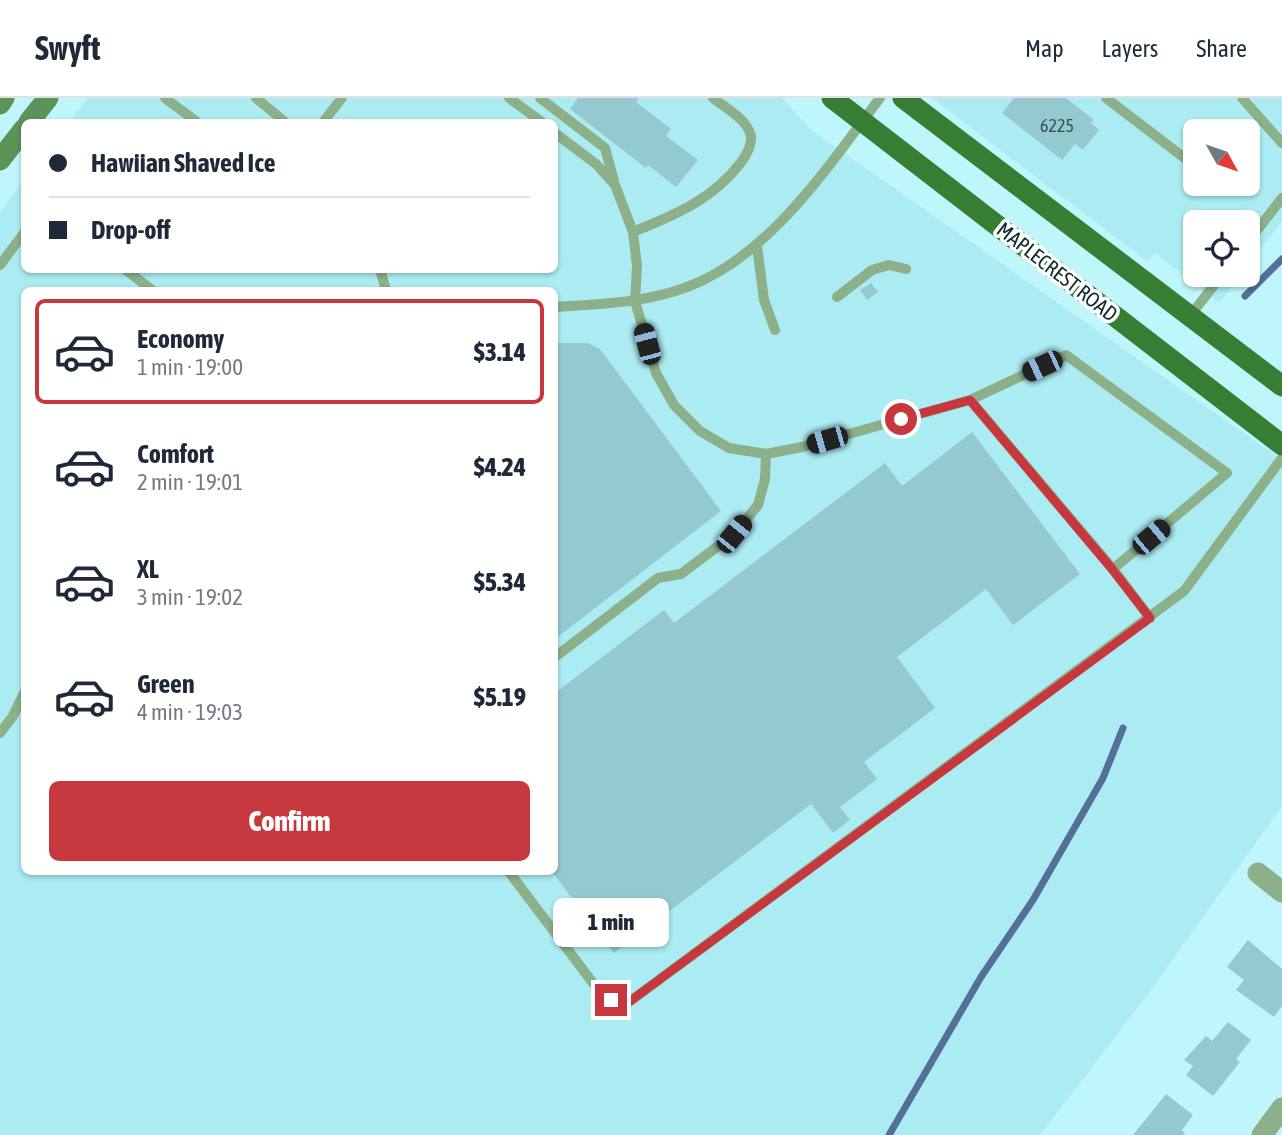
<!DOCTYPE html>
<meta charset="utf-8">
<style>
:root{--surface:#fff;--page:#f2f2f3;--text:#1f2937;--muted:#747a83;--line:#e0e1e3;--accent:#c7383e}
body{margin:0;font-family:"Asap Condensed",sans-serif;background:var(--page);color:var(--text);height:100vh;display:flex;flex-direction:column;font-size:26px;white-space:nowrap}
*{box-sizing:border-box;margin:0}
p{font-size:23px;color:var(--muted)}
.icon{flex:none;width:38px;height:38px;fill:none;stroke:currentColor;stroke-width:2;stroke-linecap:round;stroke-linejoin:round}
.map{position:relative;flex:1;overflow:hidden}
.panel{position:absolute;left:21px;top:189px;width:537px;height:588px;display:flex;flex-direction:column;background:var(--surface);border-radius:10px;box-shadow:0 2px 5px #0004}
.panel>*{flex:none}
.top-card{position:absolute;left:21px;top:21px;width:537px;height:154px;border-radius:10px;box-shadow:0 2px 5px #0004;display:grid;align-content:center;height:154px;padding:0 28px;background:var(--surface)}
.needle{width:46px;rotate:130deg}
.fabs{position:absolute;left:1183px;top:21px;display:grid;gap:14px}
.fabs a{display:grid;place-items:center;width:77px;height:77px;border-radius:10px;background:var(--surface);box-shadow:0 2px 5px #0004;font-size:35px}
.end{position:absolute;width:32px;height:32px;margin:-16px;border:9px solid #c7383e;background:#fff;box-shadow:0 0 0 4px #fff}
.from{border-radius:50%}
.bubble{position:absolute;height:49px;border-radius:10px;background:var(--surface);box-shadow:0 2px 5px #0004;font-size:23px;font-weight:800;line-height:49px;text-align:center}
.car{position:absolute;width:21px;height:42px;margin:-21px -10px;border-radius:9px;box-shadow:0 0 5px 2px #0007;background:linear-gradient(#222 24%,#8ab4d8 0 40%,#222 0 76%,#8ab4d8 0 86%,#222 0)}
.top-card b{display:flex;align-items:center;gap:24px;height:66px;font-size:26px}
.top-card b+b{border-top:2px solid var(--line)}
.top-card i{width:18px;height:18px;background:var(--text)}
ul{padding:12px 0 0;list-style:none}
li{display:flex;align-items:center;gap:21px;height:105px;margin:0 14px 10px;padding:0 14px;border:4px solid transparent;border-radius:10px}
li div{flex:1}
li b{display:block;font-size:26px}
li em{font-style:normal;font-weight:800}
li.active{border-color:var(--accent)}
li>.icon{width:63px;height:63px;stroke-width:1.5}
.primary-button{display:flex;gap:14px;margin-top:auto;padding:14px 28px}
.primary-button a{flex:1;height:80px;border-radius:10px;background:var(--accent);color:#fff;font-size:28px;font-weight:800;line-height:80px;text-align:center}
header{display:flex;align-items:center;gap:42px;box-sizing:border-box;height:98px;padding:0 35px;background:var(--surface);border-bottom:2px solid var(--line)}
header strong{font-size:33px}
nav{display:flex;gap:38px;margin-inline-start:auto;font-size:24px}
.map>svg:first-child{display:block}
</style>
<header>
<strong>Swyft</strong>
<nav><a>Map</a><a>Layers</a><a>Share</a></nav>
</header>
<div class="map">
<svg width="1282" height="1037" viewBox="0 0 1282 1037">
<rect width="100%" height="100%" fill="#bef6fb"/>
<path fill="#aaecf2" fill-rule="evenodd" d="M 88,0 L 782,0 L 811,32 L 1282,362 L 1282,708 L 1148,896 L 1040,1037 L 0,1037 L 0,114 L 24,82 L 24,172 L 555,172 L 555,24 L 69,24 ZM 24,192 L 555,192 L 555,774 L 24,774 Z
M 932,0 L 1282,0 L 1282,123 L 1248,168 L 1248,124 L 1195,124 L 1195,177 L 1241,177 L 1219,205 L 1155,155 L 1147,163 ZM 1195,33 L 1248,33 L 1248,86 L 1195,86 Z"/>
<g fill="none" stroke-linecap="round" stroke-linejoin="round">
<path stroke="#547099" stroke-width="7" d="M 1245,198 L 1282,161
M 889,1037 L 981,879 L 1033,802 L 1103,680 L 1123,630"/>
</g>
<path fill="#94cacf" d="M 578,0 L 639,0 L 636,4 L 671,31 L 666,38 L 698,62 L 676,89 L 648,67 L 646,70 L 570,11 Z
M 1014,0 L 1066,0 L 1094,22 L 1091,25 L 1099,32 L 1083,52 L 1075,46 L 1062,62 L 1002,15 Z
M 871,185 L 878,194 L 867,202 L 860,192 Z
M 555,245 L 588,245 L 600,251 L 721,413 L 555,541 Z
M 972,334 L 1080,476 L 1013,527 L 986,491 L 897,559 L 935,610 L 864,664 L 877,681 L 840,709 L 850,722 L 833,735 L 811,706 L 614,855 L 552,774 L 555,774 L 555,595 L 664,512 L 674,525 L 885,365 L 902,388 Z
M 1248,842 L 1282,871 L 1282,908 L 1274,919 L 1236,892 L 1244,882 L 1227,869 Z
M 1228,924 L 1251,942 L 1236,961 L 1240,964 L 1213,998 L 1186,977 L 1193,968 L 1184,962 L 1206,938 L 1212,943 Z
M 1166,996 L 1193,1017 L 1182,1032 L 1185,1035 L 1183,1037 L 1133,1037 Z"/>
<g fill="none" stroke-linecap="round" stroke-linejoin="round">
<path stroke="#8cb089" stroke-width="10" d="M 165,0 L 197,24
M 256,0 L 285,24
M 509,0 L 542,24
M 540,0 L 605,50 L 614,83
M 1106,0 L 1195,68
M 1242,0 L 1282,45
M 323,24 L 342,0
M 555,35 L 596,66 L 615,87 L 633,134 L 637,168 L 635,203 L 656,275 L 674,307 L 700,333 L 729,350 L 766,356 L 802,349 L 970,302 L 1066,257 L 1227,375 L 1113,471
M 633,134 C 675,117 714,101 742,63 C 747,56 752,47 751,38 C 747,21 726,10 713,0
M 1248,144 L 1282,100
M 757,148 L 764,202 L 775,232
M 0,167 L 24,135
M 126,172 L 152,192
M 380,172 L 386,192
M 837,199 L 872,172 L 889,167 L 906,171
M 555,209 C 599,206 645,205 687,189 C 769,159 829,67 880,0
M 1190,218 L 1222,177
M 970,302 L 1113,471 L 1150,520
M 555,559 L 658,480 L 681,476 L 734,436 L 758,407 L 765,381 L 766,356
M 0,635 L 13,618 L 24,595
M 509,774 L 596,889 L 611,902 L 629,904 L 1184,493 L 1282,360"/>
<path stroke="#8cb089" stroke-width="21" d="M 1258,775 L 1282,794
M 1262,1037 L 1282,1010"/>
<path stroke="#5c9359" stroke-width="21" d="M 0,6 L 4,0
M 29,24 L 48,0
M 0,62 L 24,31"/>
<path stroke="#367e34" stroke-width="21" d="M 832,0 L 1282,347
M 903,0 L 1282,288"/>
</g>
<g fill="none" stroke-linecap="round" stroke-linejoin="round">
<path stroke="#c7383e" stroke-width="9" d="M 611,902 L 629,904 L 1150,520 L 1112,471 L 970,302 L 901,321"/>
</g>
<g text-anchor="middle" stroke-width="7" stroke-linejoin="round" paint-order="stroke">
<g font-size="18" fill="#335154">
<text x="1057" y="34">6225</text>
</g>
<g font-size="21" fill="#13292b" stroke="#fff">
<text transform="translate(1057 174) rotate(38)" y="7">MAPLECREST ROAD</text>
</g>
</g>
</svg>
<div class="fabs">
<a><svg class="needle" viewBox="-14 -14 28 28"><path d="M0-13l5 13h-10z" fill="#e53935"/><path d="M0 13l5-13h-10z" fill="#747a83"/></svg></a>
<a><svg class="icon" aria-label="locate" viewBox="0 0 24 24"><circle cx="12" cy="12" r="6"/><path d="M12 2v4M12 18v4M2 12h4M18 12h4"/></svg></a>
</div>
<i class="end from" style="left:901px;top:321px"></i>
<i class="end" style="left:611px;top:902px"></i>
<div class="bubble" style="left:553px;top:800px;width:116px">1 min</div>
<i class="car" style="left:647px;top:246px;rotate:345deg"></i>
<i class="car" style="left:1042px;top:268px;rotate:245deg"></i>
<i class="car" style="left:827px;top:342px;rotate:254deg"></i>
<i class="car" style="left:734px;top:436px;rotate:39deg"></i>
<i class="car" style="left:1151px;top:439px;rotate:50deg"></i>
<div class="top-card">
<b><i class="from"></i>Hawiian Shaved Ice</b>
<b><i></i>Drop-off</b>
</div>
<section class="panel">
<ul>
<li class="active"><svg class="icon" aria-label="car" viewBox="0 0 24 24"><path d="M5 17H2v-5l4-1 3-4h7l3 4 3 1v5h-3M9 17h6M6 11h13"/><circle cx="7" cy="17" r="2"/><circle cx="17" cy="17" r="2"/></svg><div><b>Economy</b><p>1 min · 19:00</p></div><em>$3.14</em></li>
<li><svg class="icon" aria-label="car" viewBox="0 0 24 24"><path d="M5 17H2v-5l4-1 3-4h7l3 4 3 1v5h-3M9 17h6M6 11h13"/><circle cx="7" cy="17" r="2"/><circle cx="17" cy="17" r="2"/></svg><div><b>Comfort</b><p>2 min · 19:01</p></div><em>$4.24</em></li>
<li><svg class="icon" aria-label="car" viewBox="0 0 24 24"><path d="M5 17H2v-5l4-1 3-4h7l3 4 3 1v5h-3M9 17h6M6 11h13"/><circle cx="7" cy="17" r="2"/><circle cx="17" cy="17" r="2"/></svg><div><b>XL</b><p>3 min · 19:02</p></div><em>$5.34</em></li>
<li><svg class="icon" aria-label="car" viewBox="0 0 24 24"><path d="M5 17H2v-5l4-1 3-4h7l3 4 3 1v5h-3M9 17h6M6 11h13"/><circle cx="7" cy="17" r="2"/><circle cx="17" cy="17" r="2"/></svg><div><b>Green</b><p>4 min · 19:03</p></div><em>$5.19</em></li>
</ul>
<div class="primary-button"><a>Confirm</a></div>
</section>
</div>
